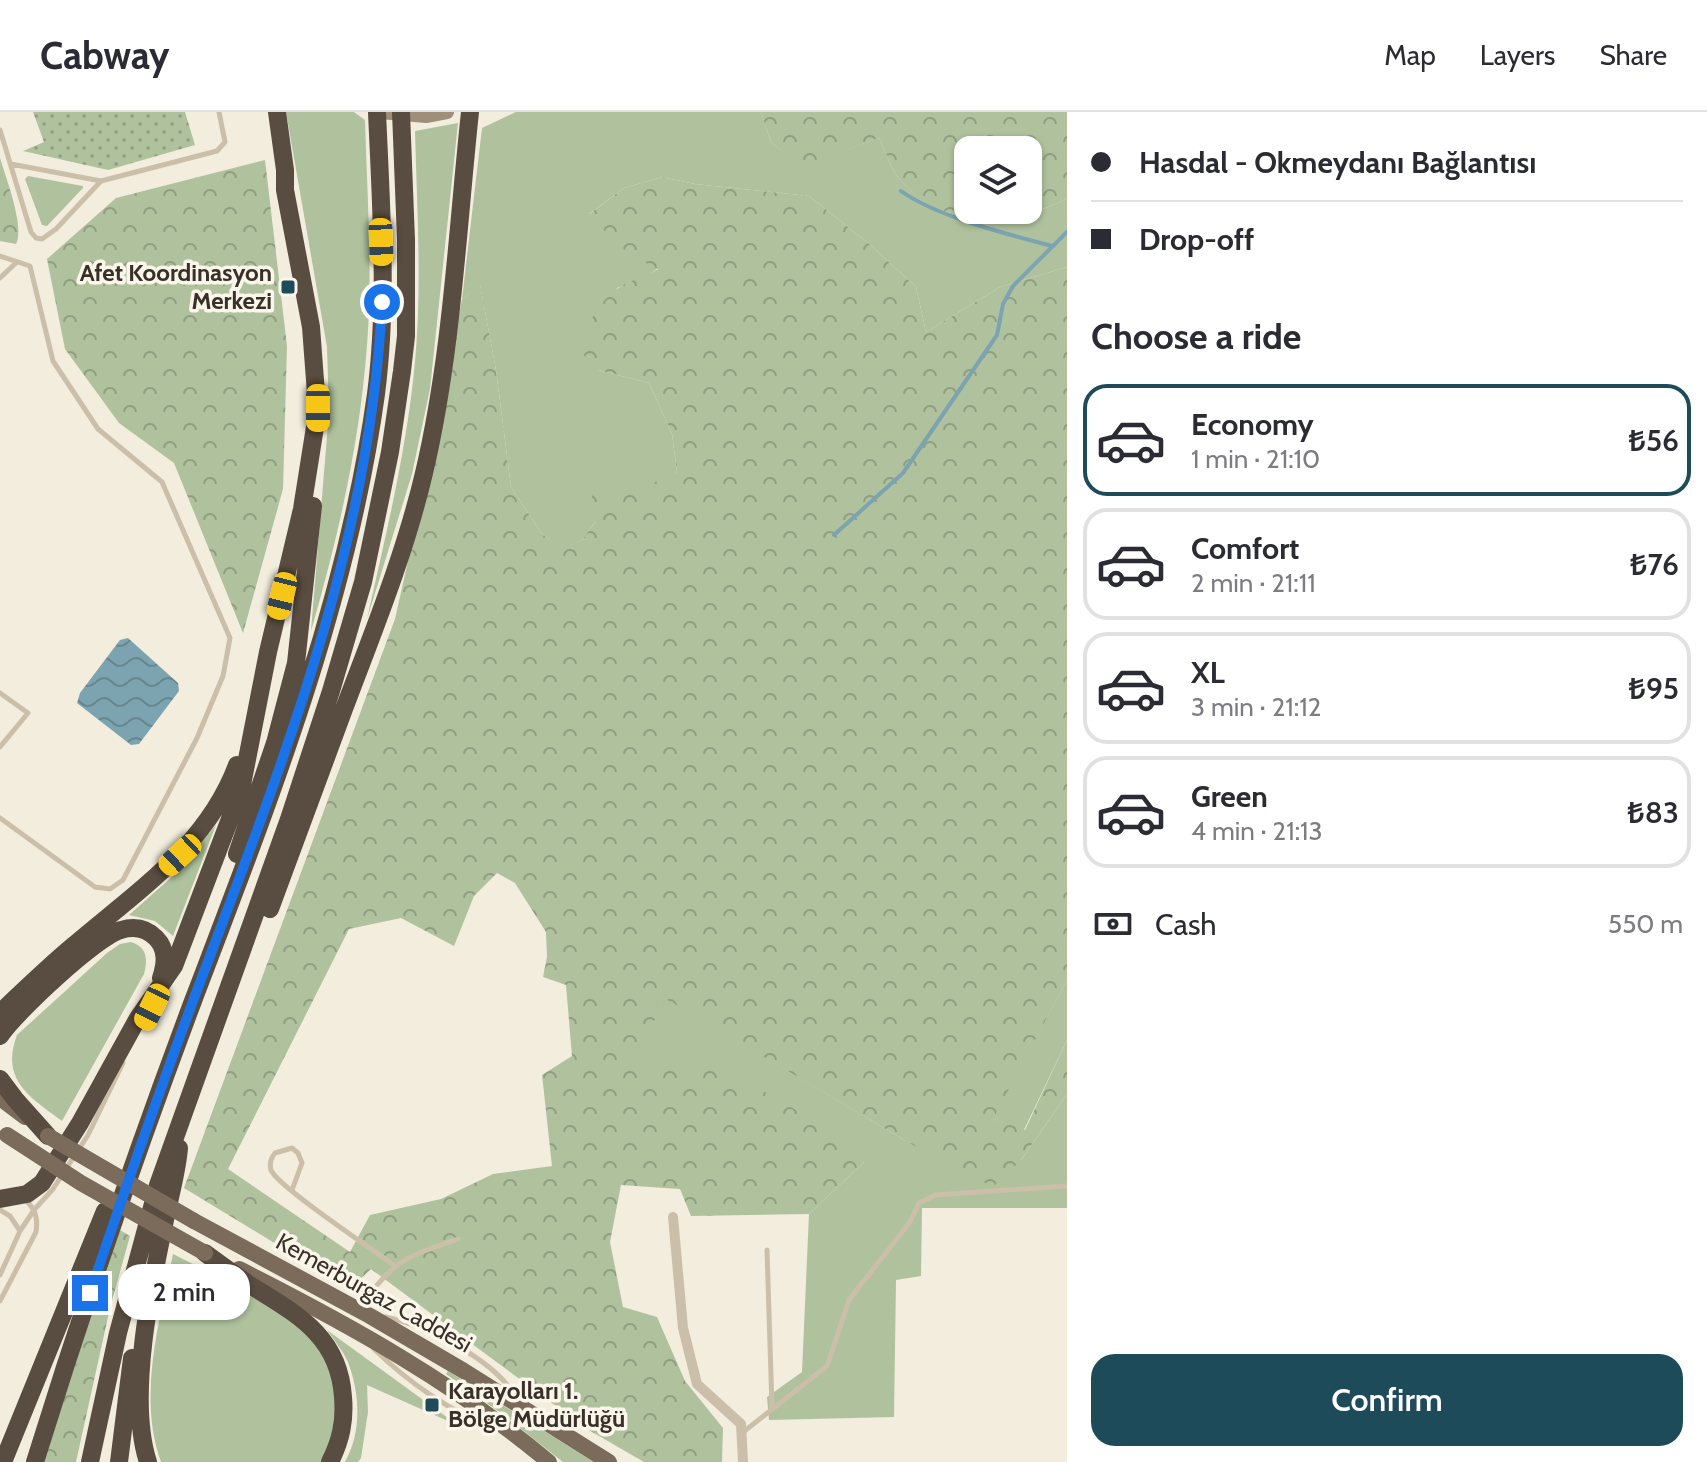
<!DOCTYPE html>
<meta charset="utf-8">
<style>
:root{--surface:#fff;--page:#f7f7f7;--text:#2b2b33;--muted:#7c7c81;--line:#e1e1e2;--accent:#1e4b5a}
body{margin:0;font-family:Cabin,sans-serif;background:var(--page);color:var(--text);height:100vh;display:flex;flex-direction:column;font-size:30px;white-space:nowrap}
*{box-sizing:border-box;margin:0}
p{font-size:26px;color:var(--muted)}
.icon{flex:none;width:44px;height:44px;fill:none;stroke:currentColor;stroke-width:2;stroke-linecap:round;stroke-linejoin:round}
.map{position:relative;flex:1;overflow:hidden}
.panel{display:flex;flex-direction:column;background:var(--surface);width:640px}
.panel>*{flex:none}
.banner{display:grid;align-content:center;height:176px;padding:0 24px;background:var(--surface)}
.controls{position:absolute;left:954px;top:24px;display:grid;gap:16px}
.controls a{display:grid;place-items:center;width:88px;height:88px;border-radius:16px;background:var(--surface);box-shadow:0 2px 6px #0004;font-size:40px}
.end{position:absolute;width:36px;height:36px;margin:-18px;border:10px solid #1a73e8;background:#fff;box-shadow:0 0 0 4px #fff}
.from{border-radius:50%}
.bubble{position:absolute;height:56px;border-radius:24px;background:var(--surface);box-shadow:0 2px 6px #0004;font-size:26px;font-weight:600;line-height:56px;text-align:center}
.car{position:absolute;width:24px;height:48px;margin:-24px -12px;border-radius:10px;box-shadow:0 0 6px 2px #0007;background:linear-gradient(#f5c518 24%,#345 0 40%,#f5c518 0 76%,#345 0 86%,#f5c518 0)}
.banner b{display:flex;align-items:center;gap:28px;height:76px;font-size:30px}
.banner b+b{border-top:2px solid var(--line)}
.banner i{width:20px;height:20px;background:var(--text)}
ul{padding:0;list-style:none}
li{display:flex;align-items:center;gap:24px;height:112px;margin:0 16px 12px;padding:0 8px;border:4px solid var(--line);border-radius:24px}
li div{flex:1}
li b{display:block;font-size:30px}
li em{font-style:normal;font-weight:600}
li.on{border-color:var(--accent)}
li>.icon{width:72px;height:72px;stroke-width:1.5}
h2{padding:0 24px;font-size:36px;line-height:96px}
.pay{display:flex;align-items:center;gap:20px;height:88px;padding:0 24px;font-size:30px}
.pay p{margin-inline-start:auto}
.button{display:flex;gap:16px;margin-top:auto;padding:16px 24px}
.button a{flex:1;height:92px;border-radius:24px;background:var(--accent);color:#fff;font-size:32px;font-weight:600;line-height:92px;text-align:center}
header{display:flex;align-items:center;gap:48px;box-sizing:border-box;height:112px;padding:0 40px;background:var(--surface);border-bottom:2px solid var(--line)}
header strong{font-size:38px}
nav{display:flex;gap:44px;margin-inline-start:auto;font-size:28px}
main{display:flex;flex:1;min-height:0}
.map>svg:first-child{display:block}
</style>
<header>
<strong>Cabway</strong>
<nav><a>Map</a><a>Layers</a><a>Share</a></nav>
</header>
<main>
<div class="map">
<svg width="1067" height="1350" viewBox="0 0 1067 1350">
<defs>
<pattern id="forest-crowns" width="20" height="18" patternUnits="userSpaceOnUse" patternTransform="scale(2)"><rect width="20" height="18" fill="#afc29d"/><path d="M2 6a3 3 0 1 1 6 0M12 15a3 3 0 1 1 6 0" fill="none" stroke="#8f9e80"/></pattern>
<pattern id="park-dots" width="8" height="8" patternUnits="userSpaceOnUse" patternTransform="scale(2)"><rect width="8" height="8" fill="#afc29d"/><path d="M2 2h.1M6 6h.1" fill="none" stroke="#8f9e80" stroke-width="1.8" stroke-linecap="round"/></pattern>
<pattern id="water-waves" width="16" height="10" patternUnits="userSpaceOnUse" patternTransform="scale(2)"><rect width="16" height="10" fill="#7ca4b0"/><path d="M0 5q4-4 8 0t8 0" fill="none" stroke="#67868f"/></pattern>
</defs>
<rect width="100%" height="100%" fill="#f3eddd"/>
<path fill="#afc29d" d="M 286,0 L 354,0 L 365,8 C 367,83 373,159 367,233 C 360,330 338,426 311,519 L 329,300 L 327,235 Z
M 516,0 L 761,0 L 771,30 L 800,53 L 879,26 C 886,40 891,59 902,70 C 909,77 920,89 930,94 C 973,112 1027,109 1067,86 L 1067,155 L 1000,175 L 926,220 L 916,175 L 868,131 L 809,84 L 695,72 L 662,65 L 624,76 L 589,102 L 658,156 L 646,165 L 617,176 L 598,258 L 649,271 L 672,322 L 677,360 L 596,409 L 582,428 L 562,438 L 542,422 L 511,375 L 496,258 L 480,173 L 462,187 L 482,16 Z
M 458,11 L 430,277 L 412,362 L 367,507 C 386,422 407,337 415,250 C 422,174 417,96 415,19 Z
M 28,64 L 83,74 L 83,76 L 47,114 L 42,113 L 25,67 Z
M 216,713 L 173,824 L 155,809 L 129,803 L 174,763 Z
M 131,830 C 147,835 148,847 144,862 L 62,1009 C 30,985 0,968 17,923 L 107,841 L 120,832 Z
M 1067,868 L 1067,928 L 1024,1018 L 992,1007 Z
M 666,886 L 904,1028 L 1021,1048 L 1067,982 L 1067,1096 L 922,1096 L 921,1164 L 896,1168 L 894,1305 L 769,1308 L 767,1285 L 802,1260 L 809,1102 L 864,1050 L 628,955 Z
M 173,1142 C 215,1164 279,1190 312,1222 C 326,1235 336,1272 337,1291 C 338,1310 330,1333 322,1350 L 161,1350 C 137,1284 160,1208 173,1142 Z
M 327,1218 L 459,1314 L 367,1273 L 368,1300 L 361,1346 L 358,1350 L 345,1350 C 362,1320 360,1282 348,1250 C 343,1239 334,1228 327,1218 Z
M 448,1259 L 594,1350 L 563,1350 L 505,1304 L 446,1262 Z"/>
<path fill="url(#forest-crowns)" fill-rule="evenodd" d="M 761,0 L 1067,0 L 1067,86 C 1027,109 973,112 930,94 C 920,90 909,77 902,70 C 891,59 886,40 879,26 L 800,54 L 771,30 ZM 968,38 L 1028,38 L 1028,98 L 968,98 Z
M 0,46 C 6,66 25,115 16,132 L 0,129 Z
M 265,48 L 287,234 L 283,377 L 243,521 L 174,351 L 119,311 L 65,237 L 47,147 L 116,86 Z
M 662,65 L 695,72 L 809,84 L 868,131 L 916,175 L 926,220 L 1000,175 L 1067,155 L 1067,868 L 993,1007 L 1025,1018 L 1067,928 L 1067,982 L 1021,1048 L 993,1075 L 904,1028 L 666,887 L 629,955 L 715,952 L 798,999 L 864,1050 L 809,1102 L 691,1104 L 680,1077 L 621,1073 L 610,1130 L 623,1195 L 657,1205 L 685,1269 L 723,1316 L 722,1350 L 644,1350 L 587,1317 L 371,1157 L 350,1177 L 184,1076 L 395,507 L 431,347 L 462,187 L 480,172 L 496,258 L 511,375 L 542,422 L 562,437 L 582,428 L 596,409 L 590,373 L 626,383 L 677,360 L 672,322 L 649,271 L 598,258 L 577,236 C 587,215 597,191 617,177 C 629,168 645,166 658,157 L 630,143 L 588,103 L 624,76 ZM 497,761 L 515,771 L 546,820 L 547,845 L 543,865 L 566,873 L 572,944 L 542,963 L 552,1054 L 493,1062 L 441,1087 L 370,1103 L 350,1140 L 228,1057 L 349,817 L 401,806 L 454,834 L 474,784 Z
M 120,1118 L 130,1124 L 110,1196 L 76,1350 L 42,1350 Z"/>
<path fill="url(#park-dots)" d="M 33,0 L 185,0 L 195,33 L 108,58 L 23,39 L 44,30 Z"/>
<path fill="url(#water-waves)" d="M 128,526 L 178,571 L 179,579 L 139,632 L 131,633 L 77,591 L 80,581 L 120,528 Z"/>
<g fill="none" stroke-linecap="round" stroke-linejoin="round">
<path stroke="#7ca4b0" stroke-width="4" d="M 901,79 C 935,104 1010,123 1052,134
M 834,423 L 903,361 L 997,223 L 1003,192 L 1013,174 L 1067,120"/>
<path stroke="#cbbfa9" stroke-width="5" d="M 0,18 L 31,120 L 36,126 L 42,127 L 56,117 L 101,69 L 217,39 L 225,30 L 219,0
M 11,52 L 101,69
M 0,144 L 30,154 L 53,249 L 98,317 L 162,370 L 230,526 L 223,564 L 197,626 L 123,768 L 110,777 L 95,775 L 0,706
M 0,166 L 17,150
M 0,581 L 28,601 L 0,635
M 292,1078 L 302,1051 L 298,1041 L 292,1036 L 275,1041 C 271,1046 269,1051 271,1058 C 277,1074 375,1139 395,1154
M 0,1098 L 10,1104 L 20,1119
M 767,1138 L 772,1295
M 0,1163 L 20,1119 L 34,1098 L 53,1077 L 88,1023 L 123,951
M 0,1189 L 36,1120 C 38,1107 36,1097 25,1088
M 361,1195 C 391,1149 408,1144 458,1127
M 385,1205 C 424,1212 497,1249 516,1286
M 374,1237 C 407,1269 451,1301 495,1316
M 742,1321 L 827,1254 L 849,1188 L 910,1110 L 919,1091 L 936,1083 L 1067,1074"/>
<path stroke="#cbbfa9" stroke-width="10" d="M 673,1105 L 683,1216 L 697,1272 L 741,1312 L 743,1350"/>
<path stroke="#9f8e7a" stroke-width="14" d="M 380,0 L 426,4 L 447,0"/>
<path stroke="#7a6b5a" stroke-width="16" d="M 0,986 L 25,1005
M 194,1109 L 370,1204 L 464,1259 L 609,1350
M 239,1157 C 348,1212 455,1271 549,1350"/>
<path stroke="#594c40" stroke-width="18" d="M 277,0 L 285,58 L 285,78 L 311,215 L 318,308
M 237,742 L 275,631 L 296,551 L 313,394
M 270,797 C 295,730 319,663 344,597 C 373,520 405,442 424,361 C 452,242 457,121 470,0
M 0,901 C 24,878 48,855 73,834 C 136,780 207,734 237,653
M 0,924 C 14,902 97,824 121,818 C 134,814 146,816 156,826 C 167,837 166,851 161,866
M 0,967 L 15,987 L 48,1024
M 0,1087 L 27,1082 L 42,1071 L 80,1011 L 138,906 L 174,854 L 241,678 L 268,540 L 302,397 L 318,296
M 205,1141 C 220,1152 235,1163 250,1173 C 296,1202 339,1223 343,1285 C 345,1309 341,1328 330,1350
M 3,1350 L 105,1099
M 35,1350 C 83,1195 136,1041 193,889 C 268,692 347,493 376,282 C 388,189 381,93 377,0
M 90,1350 L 118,1221 L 158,1073 L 289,707 L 331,579 L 363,470 L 390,340 L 402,259 L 406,224 L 406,128
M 119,1350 L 132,1246
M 148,1350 C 127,1286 151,1174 165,1108 C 170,1084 177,1060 179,1036"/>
<path stroke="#7a6b5a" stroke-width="16" d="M 7,1023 L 81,1071 L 205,1141
M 48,1024 L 194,1109"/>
<path stroke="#594c40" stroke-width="18" d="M 401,0 L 406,128"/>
</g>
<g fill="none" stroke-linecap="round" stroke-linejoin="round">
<path stroke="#1a73e8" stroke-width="10" d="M 90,1181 C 123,1083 157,986 193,889 C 278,663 371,435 382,190"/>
</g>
<g fill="#1e4b5a" stroke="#faf6ea" stroke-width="3">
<rect x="280" y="167" width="16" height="16" rx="4"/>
<rect x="424" y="1285" width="16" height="16" rx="4"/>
</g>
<g text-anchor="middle" stroke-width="7" stroke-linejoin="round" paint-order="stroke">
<g font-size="24" font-weight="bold" fill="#383029" stroke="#faf6ea" text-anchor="end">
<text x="272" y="169">Afet Koordinasyon<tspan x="272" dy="28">Merkezi</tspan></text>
<text x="448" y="1287" text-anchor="start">Karayolları 1.<tspan x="448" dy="28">Bölge Müdürlüğü</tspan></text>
</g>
<g font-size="24" fill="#383029" stroke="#faf6ea">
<text transform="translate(374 1181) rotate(29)" y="8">Kemerburgaz Caddesi</text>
</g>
</g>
</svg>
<div class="controls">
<a><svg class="icon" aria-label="layers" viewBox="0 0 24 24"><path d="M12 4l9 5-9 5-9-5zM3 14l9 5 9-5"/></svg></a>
</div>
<i class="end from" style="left:382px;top:190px"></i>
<i class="end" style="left:90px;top:1181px"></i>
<div class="bubble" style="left:118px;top:1152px;width:132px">2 min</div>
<i class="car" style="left:381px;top:130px;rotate:178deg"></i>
<i class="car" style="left:318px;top:296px;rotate:180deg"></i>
<i class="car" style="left:282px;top:484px;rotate:194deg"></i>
<i class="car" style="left:180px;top:743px;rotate:227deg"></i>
<i class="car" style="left:152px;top:895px;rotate:206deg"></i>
</div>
<section class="panel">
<div class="banner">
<b><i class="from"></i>Hasdal - Okmeydanı Bağlantısı</b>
<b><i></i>Drop-off</b>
</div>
<h2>Choose a ride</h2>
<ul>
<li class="on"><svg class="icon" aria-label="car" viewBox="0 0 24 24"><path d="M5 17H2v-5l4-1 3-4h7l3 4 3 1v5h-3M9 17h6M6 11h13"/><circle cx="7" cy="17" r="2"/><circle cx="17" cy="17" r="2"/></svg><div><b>Economy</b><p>1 min · 21:10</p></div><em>₺56</em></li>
<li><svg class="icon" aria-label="car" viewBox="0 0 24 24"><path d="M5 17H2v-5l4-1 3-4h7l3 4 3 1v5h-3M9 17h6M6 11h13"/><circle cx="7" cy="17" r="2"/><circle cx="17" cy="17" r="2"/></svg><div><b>Comfort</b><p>2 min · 21:11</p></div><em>₺76</em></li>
<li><svg class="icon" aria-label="car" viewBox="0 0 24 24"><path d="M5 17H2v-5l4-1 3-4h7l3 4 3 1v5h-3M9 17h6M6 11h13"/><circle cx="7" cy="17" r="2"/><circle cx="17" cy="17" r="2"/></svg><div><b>XL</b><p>3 min · 21:12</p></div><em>₺95</em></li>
<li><svg class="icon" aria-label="car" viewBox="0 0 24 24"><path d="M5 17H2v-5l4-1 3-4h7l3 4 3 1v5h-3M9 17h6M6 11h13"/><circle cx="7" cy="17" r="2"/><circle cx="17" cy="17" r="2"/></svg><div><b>Green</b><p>4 min · 21:13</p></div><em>₺83</em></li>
</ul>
<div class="pay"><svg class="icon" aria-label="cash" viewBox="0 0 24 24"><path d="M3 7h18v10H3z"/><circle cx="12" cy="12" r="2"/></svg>Cash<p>550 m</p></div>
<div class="button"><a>Confirm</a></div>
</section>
</main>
